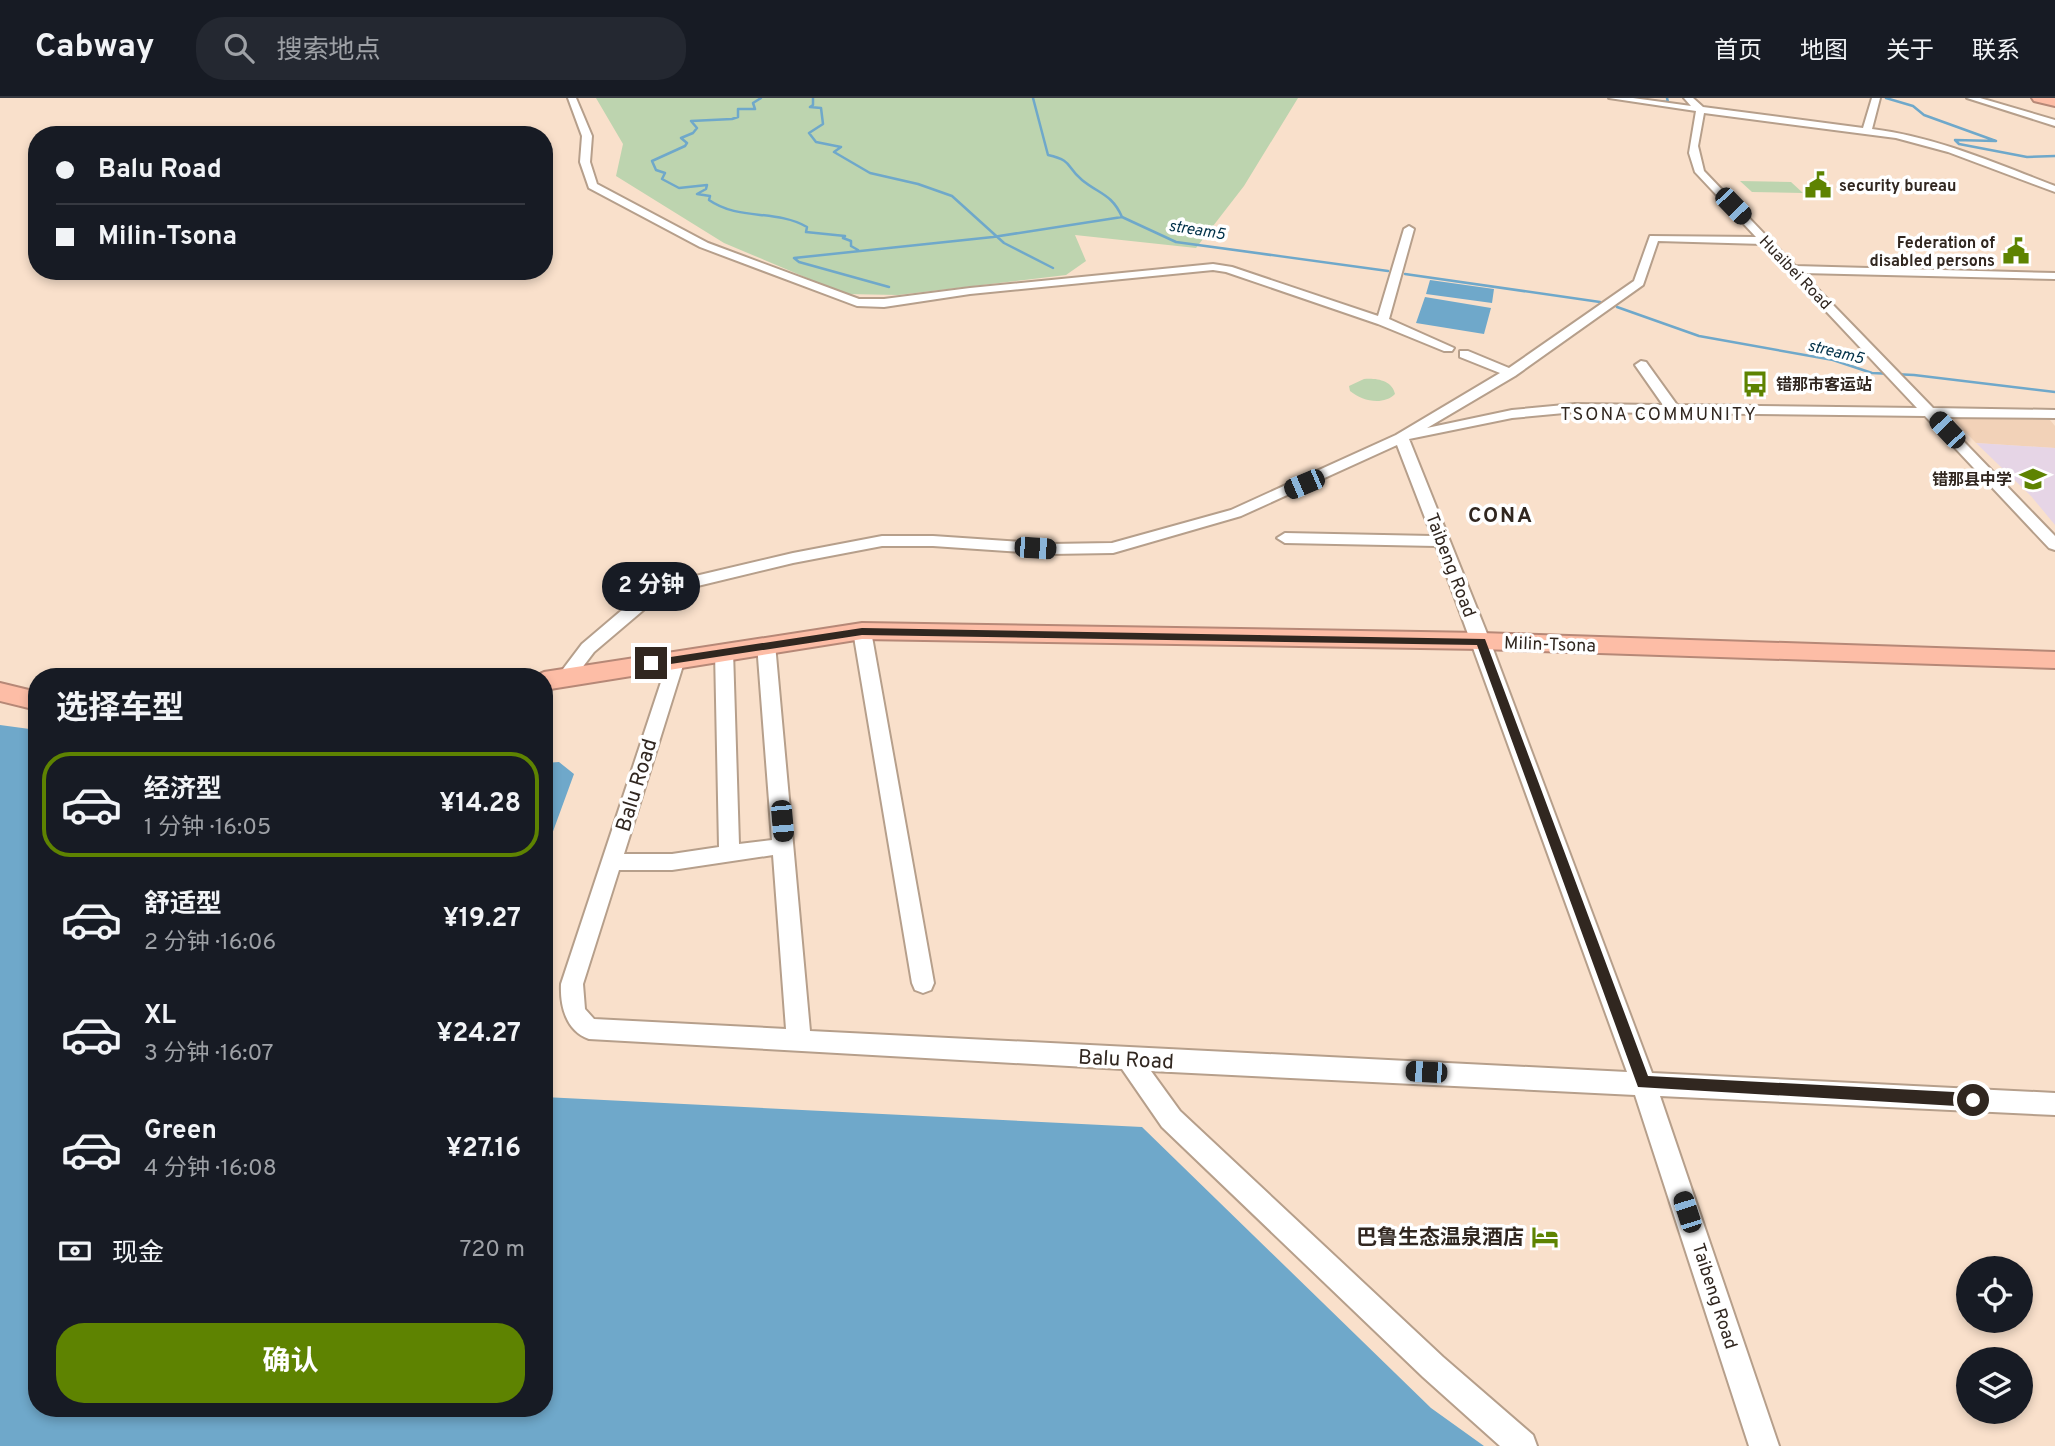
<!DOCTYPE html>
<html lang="zh">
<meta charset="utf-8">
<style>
:root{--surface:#171b24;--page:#242831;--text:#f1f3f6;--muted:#9ea1a6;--line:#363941;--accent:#5e8301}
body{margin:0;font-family:Overpass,"Noto Sans SC",sans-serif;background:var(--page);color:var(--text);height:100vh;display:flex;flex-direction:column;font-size:26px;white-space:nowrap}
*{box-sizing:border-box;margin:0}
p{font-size:23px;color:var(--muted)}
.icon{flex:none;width:38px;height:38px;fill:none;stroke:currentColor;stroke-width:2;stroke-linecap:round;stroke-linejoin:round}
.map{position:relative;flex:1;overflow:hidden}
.side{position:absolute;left:28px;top:570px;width:525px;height:749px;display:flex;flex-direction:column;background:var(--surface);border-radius:28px;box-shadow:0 4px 10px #0003}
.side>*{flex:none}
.guide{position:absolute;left:28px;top:28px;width:525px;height:154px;border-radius:28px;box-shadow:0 4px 10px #0003;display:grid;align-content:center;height:154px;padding:0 28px;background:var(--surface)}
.fabs{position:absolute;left:1956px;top:1158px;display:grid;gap:14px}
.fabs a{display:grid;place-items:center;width:77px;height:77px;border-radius:50%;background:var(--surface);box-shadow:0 4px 10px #0003;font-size:35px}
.end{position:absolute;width:32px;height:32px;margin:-16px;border:9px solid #312720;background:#fff;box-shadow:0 0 0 4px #fff}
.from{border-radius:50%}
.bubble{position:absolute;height:49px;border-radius:24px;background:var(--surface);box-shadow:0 4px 10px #0003;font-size:23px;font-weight:700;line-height:49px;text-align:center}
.car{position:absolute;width:21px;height:42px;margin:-21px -10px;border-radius:9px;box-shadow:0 0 5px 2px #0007;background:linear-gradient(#222 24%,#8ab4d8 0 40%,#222 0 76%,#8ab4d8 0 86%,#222 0)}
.guide b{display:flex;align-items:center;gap:24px;height:66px;font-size:26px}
.guide b+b{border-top:2px solid var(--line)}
.guide i{width:18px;height:18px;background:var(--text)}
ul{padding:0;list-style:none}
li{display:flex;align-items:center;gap:21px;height:105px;margin:0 14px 10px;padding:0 14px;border:4px solid transparent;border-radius:28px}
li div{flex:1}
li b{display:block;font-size:26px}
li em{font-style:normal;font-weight:700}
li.selected{border-color:var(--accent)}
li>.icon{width:63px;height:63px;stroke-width:1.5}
h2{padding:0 28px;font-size:32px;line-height:84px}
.pay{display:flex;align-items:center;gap:18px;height:77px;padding:0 28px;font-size:26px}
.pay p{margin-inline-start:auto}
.action{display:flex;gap:14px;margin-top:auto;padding:14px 28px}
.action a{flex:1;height:80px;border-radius:28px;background:var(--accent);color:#fff;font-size:28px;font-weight:700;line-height:80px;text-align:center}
header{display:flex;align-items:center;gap:42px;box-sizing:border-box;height:98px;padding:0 35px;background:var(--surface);border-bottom:2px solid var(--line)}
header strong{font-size:33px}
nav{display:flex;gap:38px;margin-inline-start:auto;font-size:24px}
.search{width:490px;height:63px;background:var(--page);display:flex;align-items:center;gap:18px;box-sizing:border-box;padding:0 24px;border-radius:28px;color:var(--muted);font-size:26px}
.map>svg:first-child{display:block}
</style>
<header>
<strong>Cabway</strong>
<div class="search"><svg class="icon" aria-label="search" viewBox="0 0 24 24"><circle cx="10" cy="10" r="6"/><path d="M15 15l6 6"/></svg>搜索地点</div>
<nav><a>首页</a><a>地图</a><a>关于</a><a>联系</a></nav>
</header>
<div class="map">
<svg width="2055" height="1348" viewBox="0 0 2055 1348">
<rect width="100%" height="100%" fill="#f9e0cb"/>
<path fill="#f2d2b8" d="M 1951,319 L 2050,322 L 2055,328 L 2055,350 L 1976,345 Z"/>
<path fill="#e6d5e6" d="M 1976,345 L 2055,350 L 2055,427 L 2031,398 Z"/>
<path fill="#bdd4af" d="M 596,0 L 1298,0 L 1244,88 L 1196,150 L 1075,137 L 1086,163 L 1066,177 L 898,197 L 845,196 L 724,145 L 616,78 L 623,46 Z
M 1740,83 L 1791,84 L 1803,95 L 1752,94 Z
M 1364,281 C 1376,280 1392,282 1395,296 C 1383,308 1362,303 1350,293 L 1349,288 Z"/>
<path fill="#6fa8ca" d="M 1430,182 L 1494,191 L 1492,205 L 1426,196 Z
M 1425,199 L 1491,210 L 1484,236 L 1416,225 Z
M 0,627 L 37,632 L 37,1311 L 544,1311 L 544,999 L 1142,1029 L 1431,1310 L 1484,1348 L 0,1348 Z
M 559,664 L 574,676 L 544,758 L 544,665 Z"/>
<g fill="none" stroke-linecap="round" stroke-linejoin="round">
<path stroke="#6fa8ca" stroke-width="2.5" d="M 761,0 L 753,5 L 755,11 L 738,11 L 738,19 L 732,21 L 691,23 L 697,30 L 693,35 L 681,40 L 687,45 L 685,48 L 652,63 L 656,72 L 665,75 L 662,81 L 679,90 L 707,87 L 706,91 L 697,96 L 710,98 L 709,102 C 739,123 776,111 807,129 L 806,134 L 845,138 L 843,140 L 851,143 L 851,148 L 858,152
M 813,0 L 813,7 L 810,9 L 821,10 L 823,26 L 809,35 L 816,44 L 841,49 L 834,54 L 870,75 L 918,86 L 952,98 L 1004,145 L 1053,170
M 1033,0 L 1048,57 C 1074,63 1065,68 1082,82 C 1099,96 1112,96 1122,119 L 1176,144 L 1388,173
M 1886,0 L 1913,8 L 1924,17 L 1996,43 L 1955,42 L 1959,46 L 2027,59 L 2055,58
M 1655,3 L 1668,4 L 1667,0
M 1405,176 L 1600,204
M 889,189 L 799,164 L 794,160 L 993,139 L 1122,119
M 1617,209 L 1699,238 L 1833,262 L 1872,275 L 1914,277 L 2055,294"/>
<g stroke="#b69f8b" stroke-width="4">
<path id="minor" d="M 568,0 L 576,0 L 592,38 L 590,64 L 597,86 L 708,145 L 859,201 L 884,201 L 970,190 L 1213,166 L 1232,169 L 1378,218 L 1404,131 L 1409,128 L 1414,131 L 1389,221 L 1454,250 L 1452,253 L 1444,253 L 1378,226 L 1226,174 L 1213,172 L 970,196 L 884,209 L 857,208 L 700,149 L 589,90 L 580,64 L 582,38 Z
M 1609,0 L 1633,0 L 1691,8 L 1684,0 L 1693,0 L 1703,9 L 1863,30 L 1872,0 L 1880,0 L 1872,31 C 1936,39 1995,65 2055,88 L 2055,94 L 1948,54 L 1896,40 L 1704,15 L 1698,48 L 1704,73 L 1795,168 L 2055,175 L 2055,181 L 1802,175 L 1933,310 L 2055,312 L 2055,320 L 1940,319 L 2055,438 L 2055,452 L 2049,450 L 1925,318 L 1575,314 L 1512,320 L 1409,341 L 1490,543 L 1652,975 L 2055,995 L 2055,1017 L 1660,998 L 1779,1348 L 1749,1348 L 1635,997 L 1151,973 L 1180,1013 L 1443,1259 L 1533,1337 L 1537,1348 L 1500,1348 L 1423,1279 L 1162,1029 L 1122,971 L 589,941 C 566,933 560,908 561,886 L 670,557 L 682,557 L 685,561 L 624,756 L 672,756 L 719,749 L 715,553 L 724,547 L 733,553 L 739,746 L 772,742 L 757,546 L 766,540 L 775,546 L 810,933 L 1627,974 L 1436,448 L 1285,445 L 1277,440 L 1285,435 L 1432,438 L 1397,347 L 1241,418 L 1113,455 L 1050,456 L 933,448 L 882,448 L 793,465 L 681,492 L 654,503 L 594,554 L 572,583 L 566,585 L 557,579 L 582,546 L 642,495 L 670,484 L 793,455 L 882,438 L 933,438 L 1050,446 L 1112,445 L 1231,412 L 1396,337 L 1500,275 L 1460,259 L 1460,253 L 1468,253 L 1509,270 L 1634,183 L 1650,138 L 1756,139 L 1695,74 L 1689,55 L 1696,13 ZM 1658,143 L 1763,146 L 1917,310 L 1677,307 L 1646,264 L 1641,263 L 1635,267 L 1663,307 L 1575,306 L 1512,312 L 1427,330 L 1515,278 L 1643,187 ZM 773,757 L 786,931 L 594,921 L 585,911 L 583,886 L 619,772 L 672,772 Z
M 1967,0 L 1980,0 L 2055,22 L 2055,28 Z
M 862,528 L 871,533 L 934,885 L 931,892 L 923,895 L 915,892 L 912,885 L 853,533 Z"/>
</g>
<g stroke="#b68877" stroke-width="4">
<path id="highway" d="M 2032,0 L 2055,0 L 2055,8 L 2034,3 Z
M 862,525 L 1481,535 L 2055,554 L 2055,570 L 1481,551 L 862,541 L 544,592 L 544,579 L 533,579 L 544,574 Z
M 0,585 L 37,594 L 37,612 L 0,603 Z"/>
</g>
<use href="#minor" fill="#fff" fill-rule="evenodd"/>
<use href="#highway" fill="#fdbda6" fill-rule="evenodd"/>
</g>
<path fill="#312720" d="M 862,530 L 1485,541 L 1648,978 L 1973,995 L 1980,1002 L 1973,1009 L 1638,989 L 1477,547 L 862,537 L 651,569 L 645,565 L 651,562 Z"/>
<defs>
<g id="civic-bare" transform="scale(2.1)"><path d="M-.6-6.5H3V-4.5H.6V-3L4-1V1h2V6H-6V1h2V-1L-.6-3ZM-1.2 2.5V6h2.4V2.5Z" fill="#5e8301" stroke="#fff" stroke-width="2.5" paint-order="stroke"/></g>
<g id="bus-bare" transform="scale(2.1)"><path d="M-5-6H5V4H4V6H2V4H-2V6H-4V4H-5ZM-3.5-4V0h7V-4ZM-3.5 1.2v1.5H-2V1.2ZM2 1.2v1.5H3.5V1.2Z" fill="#5e8301" stroke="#fff" stroke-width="2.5" paint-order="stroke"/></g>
<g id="school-bare" transform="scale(2.1)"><path d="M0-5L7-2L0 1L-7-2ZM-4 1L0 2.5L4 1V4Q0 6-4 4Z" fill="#5e8301" stroke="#fff" stroke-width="2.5" paint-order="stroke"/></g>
<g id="hotel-bare" transform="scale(2.1)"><path d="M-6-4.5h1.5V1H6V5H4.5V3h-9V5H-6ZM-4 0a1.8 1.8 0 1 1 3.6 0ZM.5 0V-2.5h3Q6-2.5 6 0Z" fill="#5e8301" stroke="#fff" stroke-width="2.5" paint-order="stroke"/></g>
</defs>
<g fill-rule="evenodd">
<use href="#civic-bare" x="1818" y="87"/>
<use href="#civic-bare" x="2016" y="153"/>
<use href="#bus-bare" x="1755" y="286"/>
<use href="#school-bare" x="2033" y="381"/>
<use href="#hotel-bare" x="1545" y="1139"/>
</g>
<g text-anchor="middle" stroke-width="7" stroke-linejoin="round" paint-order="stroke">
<g font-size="16" font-weight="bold" fill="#312720" stroke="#fff" text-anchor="start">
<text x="1839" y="93">security bureau</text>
<text x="1995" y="150" text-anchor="end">Federation of<tspan x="1995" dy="18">disabled persons</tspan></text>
<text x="1776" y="292">错那市客运站</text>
<text x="2012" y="387" text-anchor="end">错那县中学</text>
</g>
<g font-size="16" font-style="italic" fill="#003149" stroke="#fff">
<text transform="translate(1197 131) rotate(9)" y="6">stream5</text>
<text transform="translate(1836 253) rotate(14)" y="6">stream5</text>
</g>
<g font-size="16" fill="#312720" stroke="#fff">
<text transform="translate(1796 174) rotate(46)" y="6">Huaibei Road</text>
</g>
<g font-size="18" letter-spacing="2" fill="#312720" stroke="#fff">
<text x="1659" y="322">TSONA COMMUNITY</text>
</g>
<g font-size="18" fill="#312720" stroke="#fff">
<text transform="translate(1451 467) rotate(69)" y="6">Taibeng Road</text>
<text transform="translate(1550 546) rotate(2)" y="6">Milin-Tsona</text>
<text transform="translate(1715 1198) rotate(72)" y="6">Taibeng Road</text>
</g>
<g font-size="21" font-weight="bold" letter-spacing="2" fill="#312720" stroke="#fff">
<text x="1501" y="424">CONA</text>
</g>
<g font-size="21" fill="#312720" stroke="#fff">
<text transform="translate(636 687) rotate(-73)" y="7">Balu Road</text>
<text transform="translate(1126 961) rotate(3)" y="7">Balu Road</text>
</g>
<g font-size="21" font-weight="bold" fill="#312720" stroke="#fff" text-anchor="end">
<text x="1524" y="1146">巴鲁生态温泉酒店</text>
</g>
</g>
</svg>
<div class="fabs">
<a><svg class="icon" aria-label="locate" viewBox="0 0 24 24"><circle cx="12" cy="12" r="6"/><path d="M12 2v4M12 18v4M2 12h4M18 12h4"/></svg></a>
<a><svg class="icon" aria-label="layers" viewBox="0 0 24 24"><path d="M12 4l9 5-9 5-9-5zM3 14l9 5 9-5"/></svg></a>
</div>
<i class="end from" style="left:1973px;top:1002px"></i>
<i class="end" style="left:651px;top:565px"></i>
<div class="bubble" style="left:602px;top:464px;width:98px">2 分钟</div>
<i class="car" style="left:1733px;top:108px;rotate:136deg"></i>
<i class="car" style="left:1947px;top:332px;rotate:317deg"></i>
<i class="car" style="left:1304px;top:386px;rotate:247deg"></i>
<i class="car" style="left:1035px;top:450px;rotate:94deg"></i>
<i class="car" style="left:782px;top:723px;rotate:175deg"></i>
<i class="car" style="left:1426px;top:974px;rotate:273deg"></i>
<i class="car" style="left:1687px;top:1114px;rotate:342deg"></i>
<div class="guide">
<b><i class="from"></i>Balu Road</b>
<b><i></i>Milin-Tsona</b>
</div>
<section class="side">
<h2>选择车型</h2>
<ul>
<li class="selected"><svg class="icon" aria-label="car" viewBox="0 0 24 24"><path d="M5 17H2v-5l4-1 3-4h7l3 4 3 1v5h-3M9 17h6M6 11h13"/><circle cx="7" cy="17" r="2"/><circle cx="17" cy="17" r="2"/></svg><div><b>经济型</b><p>1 分钟 · 16:05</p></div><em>¥14.28</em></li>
<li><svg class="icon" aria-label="car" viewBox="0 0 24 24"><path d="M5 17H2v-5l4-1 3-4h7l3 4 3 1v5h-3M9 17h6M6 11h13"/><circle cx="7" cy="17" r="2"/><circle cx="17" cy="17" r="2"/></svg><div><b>舒适型</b><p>2 分钟 · 16:06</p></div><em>¥19.27</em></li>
<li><svg class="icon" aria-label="car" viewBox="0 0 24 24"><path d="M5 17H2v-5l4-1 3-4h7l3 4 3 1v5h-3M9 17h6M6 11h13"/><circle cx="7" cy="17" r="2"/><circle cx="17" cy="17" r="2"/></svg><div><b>XL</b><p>3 分钟 · 16:07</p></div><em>¥24.27</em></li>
<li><svg class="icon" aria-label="car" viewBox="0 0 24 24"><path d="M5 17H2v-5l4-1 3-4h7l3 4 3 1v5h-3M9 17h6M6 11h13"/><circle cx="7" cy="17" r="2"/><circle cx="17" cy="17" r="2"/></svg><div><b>Green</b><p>4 分钟 · 16:08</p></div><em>¥27.16</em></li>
</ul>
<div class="pay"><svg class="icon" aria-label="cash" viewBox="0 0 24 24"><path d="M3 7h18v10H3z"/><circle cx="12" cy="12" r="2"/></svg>现金<p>720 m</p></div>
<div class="action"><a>确认</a></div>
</section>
</div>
